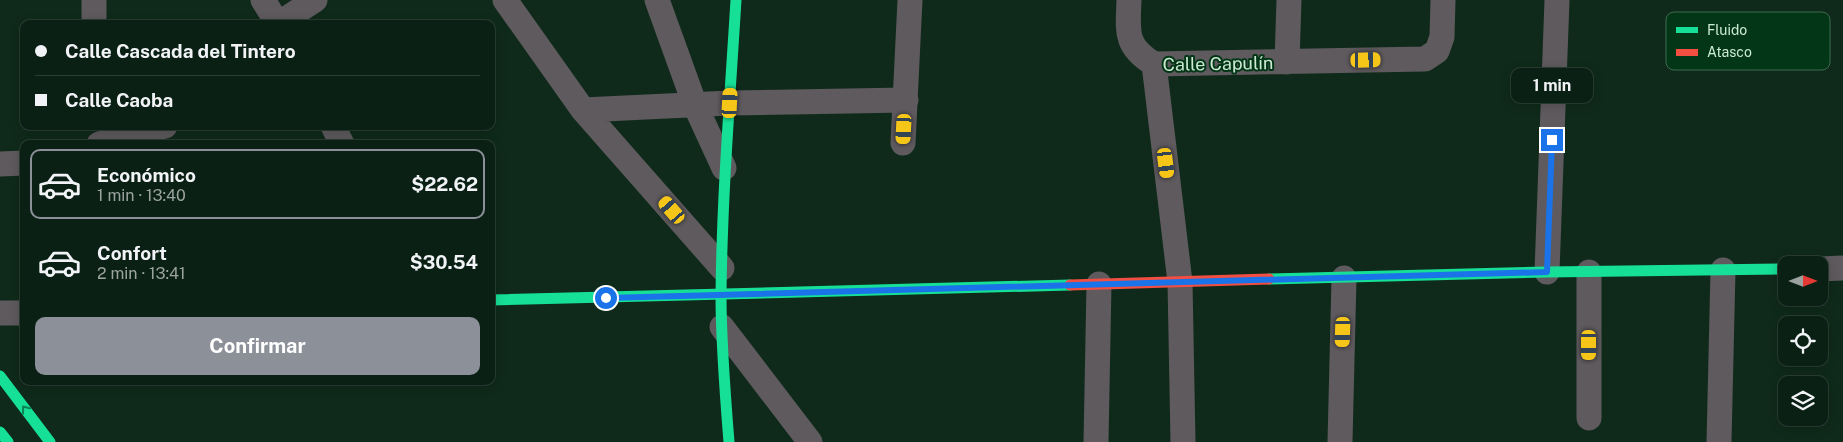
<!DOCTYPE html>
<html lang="es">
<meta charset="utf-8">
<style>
:root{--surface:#0b2014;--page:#14281d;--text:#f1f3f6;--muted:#9aa3a0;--line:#2b3e34;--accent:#8c9099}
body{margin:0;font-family:"Public Sans",sans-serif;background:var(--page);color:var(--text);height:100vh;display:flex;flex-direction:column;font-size:19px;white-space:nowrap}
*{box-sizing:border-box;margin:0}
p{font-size:16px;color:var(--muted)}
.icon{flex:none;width:28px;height:28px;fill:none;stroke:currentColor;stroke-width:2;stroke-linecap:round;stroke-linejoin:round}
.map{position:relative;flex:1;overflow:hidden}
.side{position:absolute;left:20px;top:140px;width:475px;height:245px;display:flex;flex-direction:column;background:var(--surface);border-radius:10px;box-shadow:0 2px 12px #0003,0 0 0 1px var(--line)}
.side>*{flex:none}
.top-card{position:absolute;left:20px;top:20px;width:475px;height:110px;border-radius:10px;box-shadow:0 2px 12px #0003,0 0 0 1px var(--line);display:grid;align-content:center;height:110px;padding:0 15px;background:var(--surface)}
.needle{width:32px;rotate:90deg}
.buttons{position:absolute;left:1778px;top:256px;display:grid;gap:10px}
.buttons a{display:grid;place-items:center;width:50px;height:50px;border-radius:10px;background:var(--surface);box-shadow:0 2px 12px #0003,0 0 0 1px var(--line);font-size:25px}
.end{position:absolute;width:22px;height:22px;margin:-11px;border:6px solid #1a73e8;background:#fff;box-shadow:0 0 0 2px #fff}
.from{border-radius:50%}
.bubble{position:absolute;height:35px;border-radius:10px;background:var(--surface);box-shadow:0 2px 12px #0003,0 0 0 1px var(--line);font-size:16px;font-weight:700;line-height:35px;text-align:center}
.car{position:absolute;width:15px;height:30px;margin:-15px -8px;border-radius:6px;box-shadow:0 0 4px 1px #0007;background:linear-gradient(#f5c518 24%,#345 0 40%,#f5c518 0 76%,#345 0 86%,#f5c518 0)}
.top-card b{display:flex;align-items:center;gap:18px;height:48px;font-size:19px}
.top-card b+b{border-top:1px solid var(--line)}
.top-card i{width:12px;height:12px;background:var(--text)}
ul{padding:9px 0 0;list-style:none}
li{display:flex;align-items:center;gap:15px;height:70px;margin:0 10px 8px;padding:0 5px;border:2px solid transparent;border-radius:10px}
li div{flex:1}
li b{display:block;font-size:19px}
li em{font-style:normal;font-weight:700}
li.active{border-color:var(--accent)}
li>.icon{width:45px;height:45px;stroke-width:1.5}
.action{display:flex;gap:10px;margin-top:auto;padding:10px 15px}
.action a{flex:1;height:58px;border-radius:10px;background:var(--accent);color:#fff;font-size:20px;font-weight:700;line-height:58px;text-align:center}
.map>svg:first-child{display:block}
</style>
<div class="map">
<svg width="1843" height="442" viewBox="0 0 1843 442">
<rect width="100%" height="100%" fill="#0f2a1a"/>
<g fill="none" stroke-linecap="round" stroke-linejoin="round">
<path stroke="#5e5a5e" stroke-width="25" d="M 94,0 L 94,24
M 263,0 L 278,24
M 505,0 L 583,110 L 722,268
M 657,0 L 695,105 L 724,168
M 1129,0 C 1128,31 1124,46 1154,64
M 278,24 L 315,0
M 1287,62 L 1289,0
M 1154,64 L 1180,282 L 1183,442
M 1154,64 L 1425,59 L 1437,51 L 1442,37 L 1443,0
M 583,110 L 730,103 L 906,100
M 333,126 L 342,144
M 903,143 L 910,0
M 99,144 L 165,126
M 0,164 L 24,163
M 1819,269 L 1843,268
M 1547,272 L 1557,0
M 1589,272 L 1589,418
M 0,313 L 24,313
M 722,327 L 810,442
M 1096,442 L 1099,284
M 1340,442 L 1344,278
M 1719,442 L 1723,270"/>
<path stroke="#16e098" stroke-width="11" d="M 1269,279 L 1547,272 L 1786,269
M 491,300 L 1070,285
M 0,376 L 50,442
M 0,432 L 8,442
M 729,442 C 725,393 721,344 721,295 C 722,196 730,98 736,0"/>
<path stroke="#f24e42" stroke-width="11" d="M 1070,285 L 1269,279"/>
</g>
<defs><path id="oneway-chevron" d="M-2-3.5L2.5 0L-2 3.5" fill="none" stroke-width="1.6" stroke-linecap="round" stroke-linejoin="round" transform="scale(1.25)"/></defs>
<use stroke="#0c8251" href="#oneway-chevron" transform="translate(25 409) rotate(-127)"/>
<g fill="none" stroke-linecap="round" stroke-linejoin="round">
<path stroke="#1a73e8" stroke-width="6" d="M 606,298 L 1547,272 L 1552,140"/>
</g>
<g text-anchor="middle" stroke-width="4" stroke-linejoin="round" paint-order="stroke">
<g font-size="18" fill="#cbead1" stroke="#033617">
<text transform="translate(1218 64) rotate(-1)" y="6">Calle Capulín</text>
</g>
</g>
<rect x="1666" y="12" width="164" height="58" rx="8" fill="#033617" stroke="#3f6c4f" stroke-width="1"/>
<rect x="1676" y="27" width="22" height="6" fill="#16e098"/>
<rect x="1676" y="49" width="22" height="7" fill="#f24e42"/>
<g font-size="14" fill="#cbead1">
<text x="1707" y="35">Fluido</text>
<text x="1707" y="57">Atasco</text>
</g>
</svg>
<div class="buttons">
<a><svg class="needle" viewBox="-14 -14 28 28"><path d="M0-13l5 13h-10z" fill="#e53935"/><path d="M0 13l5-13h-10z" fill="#9aa3a0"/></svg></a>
<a><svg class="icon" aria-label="locate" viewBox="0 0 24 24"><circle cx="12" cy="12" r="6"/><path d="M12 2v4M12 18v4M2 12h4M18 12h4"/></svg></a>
<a><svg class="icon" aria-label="layers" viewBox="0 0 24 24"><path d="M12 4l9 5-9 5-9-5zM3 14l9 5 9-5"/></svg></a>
</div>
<i class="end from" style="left:606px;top:298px"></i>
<i class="end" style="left:1552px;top:140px"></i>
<div class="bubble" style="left:1511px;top:68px;width:82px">1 min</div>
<i class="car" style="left:1366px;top:60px;rotate:89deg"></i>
<i class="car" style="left:730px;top:103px;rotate:3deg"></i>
<i class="car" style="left:904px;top:129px;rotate:183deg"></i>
<i class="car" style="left:1166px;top:163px;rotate:173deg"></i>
<i class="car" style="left:672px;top:210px;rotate:319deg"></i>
<i class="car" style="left:1343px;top:332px;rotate:182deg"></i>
<i class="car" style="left:1589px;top:345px;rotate:180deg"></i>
<div class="top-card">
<b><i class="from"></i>Calle Cascada del Tintero</b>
<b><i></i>Calle Caoba</b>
</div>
<section class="side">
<ul>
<li class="active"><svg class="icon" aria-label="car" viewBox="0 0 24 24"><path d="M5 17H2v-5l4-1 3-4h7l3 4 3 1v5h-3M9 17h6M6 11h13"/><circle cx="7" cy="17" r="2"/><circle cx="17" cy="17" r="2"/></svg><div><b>Económico</b><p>1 min · 13:40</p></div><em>$22.62</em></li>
<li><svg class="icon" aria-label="car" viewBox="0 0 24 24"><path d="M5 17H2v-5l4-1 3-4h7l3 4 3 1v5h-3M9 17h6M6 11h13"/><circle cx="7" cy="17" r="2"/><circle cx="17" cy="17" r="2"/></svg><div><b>Confort</b><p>2 min · 13:41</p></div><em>$30.54</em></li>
</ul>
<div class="action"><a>Confirmar</a></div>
</section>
</div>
